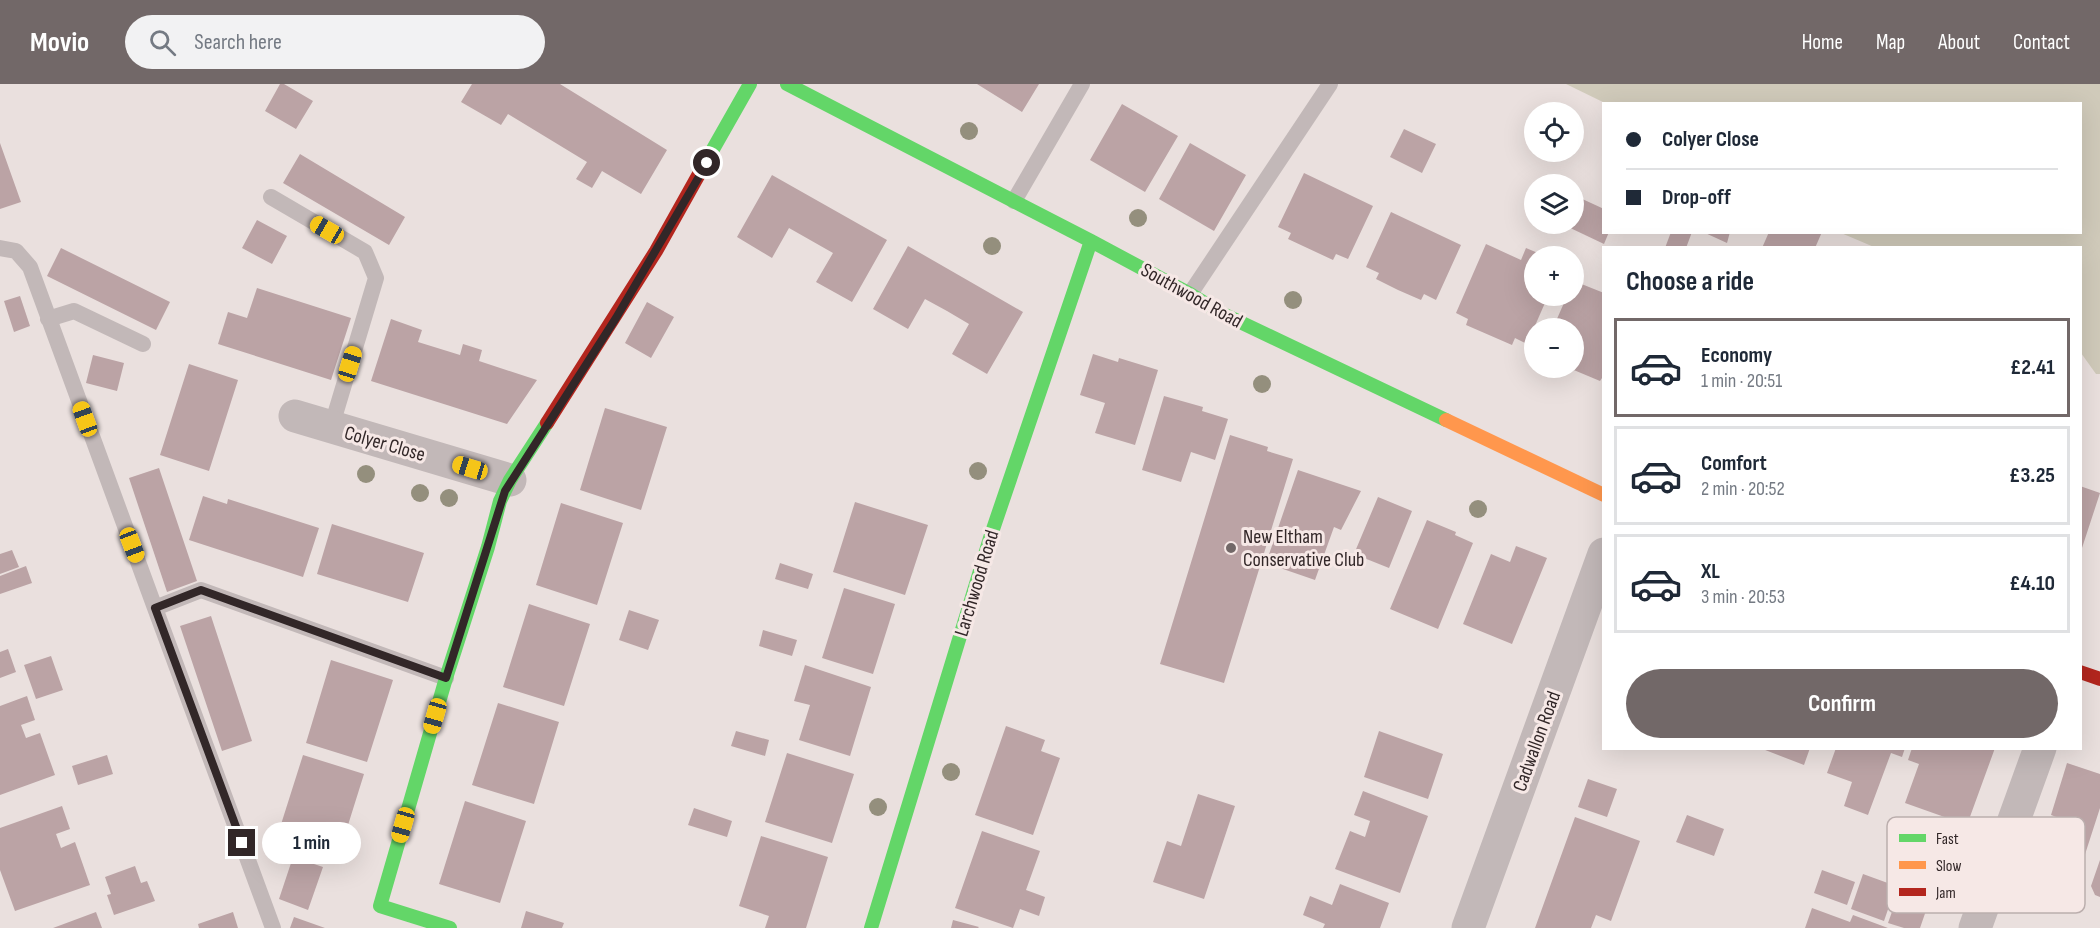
<!DOCTYPE html>
<meta charset="utf-8">
<style>
:root{--surface:#fff;--page:#f2f2f3;--text:#1f2937;--muted:#747a83;--line:#e0e1e3;--accent:#726868}
body{margin:0;font-family:"Sofia Sans Condensed",sans-serif;background:var(--page);color:var(--text);height:100vh;display:flex;flex-direction:column;font-size:22px;white-space:nowrap}
*{box-sizing:border-box;margin:0}
p{font-size:20px;color:var(--muted)}
.icon{flex:none;width:33px;height:33px;fill:none;stroke:currentColor;stroke-width:2;stroke-linecap:round;stroke-linejoin:round}
.map{position:relative;flex:1;overflow:hidden}
.drawer{position:absolute;left:1602px;top:162px;width:480px;height:504px;display:flex;flex-direction:column;background:var(--surface);border-radius:0px;box-shadow:0 6px 24px #0002}
.drawer>*{flex:none}
.guide{position:absolute;left:1602px;top:18px;width:480px;height:132px;border-radius:0px;box-shadow:0 6px 24px #0002;display:grid;align-content:center;height:132px;padding:0 24px;background:var(--surface)}
.buttons{position:absolute;left:1524px;top:18px;display:grid;gap:12px}
.buttons a{display:grid;place-items:center;width:60px;height:60px;border-radius:50%;background:var(--surface);box-shadow:0 6px 24px #0002;font-size:30px}
.end{position:absolute;width:27px;height:27px;margin:-14px;border:8px solid #322728;background:#fff;box-shadow:0 0 0 3px #fff}
.from{border-radius:50%}
.bubble{position:absolute;height:42px;border-radius:21px;background:var(--surface);box-shadow:0 6px 24px #0002;font-size:20px;font-weight:700;line-height:42px;text-align:center}
.car{position:absolute;width:18px;height:36px;margin:-18px -9px;border-radius:8px;box-shadow:0 0 4px 2px #0007;background:linear-gradient(#f5c518 24%,#345 0 40%,#f5c518 0 76%,#345 0 86%,#f5c518 0)}
.guide b{display:flex;align-items:center;gap:21px;height:57px;font-size:22px}
.guide b+b{border-top:2px solid var(--line)}
.guide i{width:15px;height:15px;background:var(--text)}
ul{padding:0;list-style:none}
li{display:flex;align-items:center;gap:18px;height:99px;margin:0 12px 9px;padding:0 12px;border:3px solid var(--line);border-radius:0px}
li div{flex:1}
li b{display:block;font-size:22px}
li em{font-style:normal;font-weight:700}
li.active{border-color:var(--accent)}
li>.icon{width:54px;height:54px;stroke-width:1.5}
h2{padding:0 24px;font-size:27px;line-height:72px}
.action{display:flex;gap:12px;margin-top:auto;padding:12px 24px}
.action a{flex:1;height:69px;border-radius:36px;background:var(--accent);color:#fff;font-size:24px;font-weight:700;line-height:69px;text-align:center}
header{display:flex;align-items:center;gap:36px;box-sizing:border-box;height:84px;padding:0 30px;background:var(--accent);color:#fff}
header strong{font-size:28px}
nav{display:flex;gap:33px;margin-inline-start:auto;font-size:21px}
.search{width:420px;height:54px;background:var(--page);display:flex;align-items:center;gap:15px;box-sizing:border-box;padding:0 21px;border-radius:33px;color:var(--muted);font-size:22px}
.map>svg:first-child{display:block}
</style>
<header>
<strong>Movio</strong>
<div class="search"><svg class="icon" aria-label="search" viewBox="0 0 24 24"><circle cx="10" cy="10" r="6"/><path d="M15 15l6 6"/></svg>Search here</div>
<nav><a>Home</a><a>Map</a><a>About</a><a>Contact</a></nav>
</header>
<div class="map">
<svg width="2100" height="844" viewBox="0 0 2100 844">
<rect width="100%" height="100%" fill="#eae0de"/>
<path fill="#d0caba" d="M 1566,0 L 2100,0 L 2100,290 L 2096,290 L 2081,269 L 2080,164 L 1874,163 L 1841,149 L 2080,148 L 2080,20 L 1607,20 Z"/>
<path fill="#bba3a5" d="M 280,0 L 284,0 L 313,17 L 296,45 L 265,27 Z
M 472,0 L 560,0 L 667,66 L 641,110 L 602,87 L 592,104 L 576,95 L 587,78 L 508,30 L 501,41 L 461,18 Z
M 977,0 L 1039,0 L 1022,28 Z
M 1122,20 L 1178,52 L 1145,108 L 1090,76 Z
M 1404,45 L 1436,60 L 1422,89 L 1390,73 Z
M 0,59 L 21,118 L 0,125 Z
M 1190,59 L 1246,91 L 1214,147 L 1159,115 Z
M 300,70 L 405,133 L 389,161 L 283,99 Z
M 1304,89 L 1373,122 L 1348,175 L 1336,170 L 1333,176 L 1288,155 L 1291,149 L 1278,143 Z
M 772,91 L 887,156 L 852,218 L 816,198 L 833,169 L 789,144 L 772,174 L 737,153 Z
M 1578,113 L 1604,125 L 1604,148 L 1609,148 L 1604,160 L 1564,141 L 1565,140 L 1574,140 L 1574,121 Z
M 1391,128 L 1461,161 L 1436,216 L 1424,210 L 1421,216 L 1398,206 L 1376,195 L 1379,189 L 1366,183 Z
M 257,136 L 287,152 L 272,180 L 242,164 Z
M 1671,148 L 1692,148 L 1686,164 L 1665,164 Z
M 1703,148 L 1730,148 L 1727,159 Z
M 1769,148 L 1822,148 L 1815,164 L 1762,164 Z
M 1486,160 L 1521,176 L 1526,164 L 1545,172 L 1534,172 L 1534,212 L 1548,212 L 1527,260 L 1515,254 L 1512,261 L 1466,241 L 1468,235 L 1456,229 Z
M 908,162 L 1023,228 L 987,290 L 952,270 L 969,240 L 947,227 L 925,215 L 908,245 L 873,225 Z
M 61,164 L 170,218 L 156,246 L 47,192 Z
M 1574,197 L 1604,209 L 1604,291 L 1600,297 L 1569,284 L 1574,284 L 1574,244 L 1553,244 L 1567,212 L 1574,212 Z
M 257,204 L 351,234 L 331,296 L 218,260 L 228,228 L 247,234 Z
M 20,212 L 30,242 L 14,248 L 4,217 Z
M 647,218 L 674,233 L 651,274 L 625,259 Z
M 391,235 L 422,246 L 418,258 L 460,271 L 463,260 L 482,266 L 479,277 L 537,296 L 507,340 L 371,297 Z
M 1093,270 L 1118,278 L 1119,274 L 1158,286 L 1135,361 L 1095,349 L 1105,319 L 1080,311 Z
M 93,271 L 124,279 L 117,307 L 86,299 Z
M 189,280 L 238,296 L 209,387 L 160,371 Z
M 1164,312 L 1203,323 L 1202,327 L 1228,335 L 1215,376 L 1191,368 L 1181,398 L 1142,386 Z
M 605,324 L 667,343 L 641,426 L 580,406 Z
M 1230,351 L 1268,363 L 1267,367 L 1293,375 L 1224,599 L 1160,580 Z
M 159,384 L 197,497 L 167,508 L 129,394 Z
M 1298,386 L 1361,407 L 1341,446 L 1334,443 L 1315,496 L 1266,479 Z
M 2080,402 L 2100,409 L 2081,467 L 2080,467 Z
M 203,412 L 227,420 L 228,415 L 319,444 L 303,493 L 189,456 Z
M 1378,413 L 1412,427 L 1389,484 L 1354,470 Z
M 855,418 L 928,441 L 905,511 L 833,488 Z
M 561,419 L 623,439 L 597,521 L 536,501 Z
M 1427,436 L 1456,448 L 1455,451 L 1473,459 L 1438,545 L 1390,525 Z
M 332,440 L 424,469 L 408,518 L 317,490 Z
M 1516,462 L 1547,474 L 1512,560 L 1463,540 L 1491,470 L 1510,478 Z
M 12,466 L 19,483 L 0,490 L 0,470 Z
M 780,479 L 813,490 L 808,505 L 775,495 Z
M 26,482 L 32,499 L 0,510 L 0,492 Z
M 844,504 L 895,520 L 873,590 L 822,574 Z
M 529,520 L 590,540 L 564,622 L 503,603 Z
M 629,526 L 659,536 L 648,566 L 619,556 Z
M 211,532 L 252,657 L 222,667 L 180,542 Z
M 763,546 L 797,556 L 792,572 L 759,562 Z
M 8,565 L 16,588 L 0,594 L 0,568 Z
M 51,572 L 63,606 L 36,615 L 24,581 Z
M 331,576 L 393,596 L 367,678 L 306,659 Z
M 805,581 L 871,603 L 850,672 L 799,656 L 810,621 L 794,617 Z
M 27,612 L 35,636 L 21,641 L 26,654 L 40,649 L 55,691 L 0,711 L 0,622 Z
M 498,619 L 559,638 L 534,720 L 472,701 Z
M 1006,642 L 1045,656 L 1041,667 L 1060,674 L 1033,751 L 975,731 Z
M 736,647 L 769,656 L 765,672 L 731,662 Z
M 1379,647 L 1443,670 L 1428,715 L 1364,693 Z
M 1760,664 L 1810,664 L 1804,681 Z
M 1836,664 L 1905,664 L 1902,673 L 1891,669 L 1868,731 L 1844,722 L 1852,698 L 1827,689 Z
M 1912,664 L 1995,664 L 1967,741 L 1905,719 L 1919,680 L 1908,676 Z
M 787,669 L 854,690 L 832,759 L 765,738 Z
M 107,671 L 113,690 L 78,701 L 72,682 Z
M 303,671 L 364,690 L 338,773 L 277,753 Z
M 2067,679 L 2100,690 L 2100,724 L 2078,792 L 2052,783 L 2067,737 L 2051,731 Z
M 1588,695 L 1617,705 L 1607,733 L 1578,723 Z
M 1363,707 L 1428,732 L 1400,809 L 1335,785 L 1350,747 L 1365,753 L 1370,737 L 1354,731 Z
M 1198,710 L 1235,722 L 1204,815 L 1153,798 L 1167,757 L 1181,762 Z
M 465,717 L 526,737 L 500,819 L 439,800 Z
M 62,722 L 70,745 L 56,750 L 61,764 L 75,758 L 90,801 L 15,827 L 0,786 L 0,744 Z
M 694,724 L 732,737 L 727,753 L 688,741 Z
M 1687,731 L 1724,745 L 1714,772 L 1676,758 Z
M 1575,733 L 1640,757 L 1611,837 L 1596,831 L 1591,844 L 1535,844 Z
M 982,747 L 1040,767 L 1026,806 L 1045,813 L 1039,832 L 1020,825 L 1013,844 L 955,824 Z
M 761,752 L 828,773 L 806,844 L 765,844 L 769,832 L 739,822 Z
M 293,773 L 323,783 L 308,826 L 279,815 Z
M 2100,776 L 2100,813 L 2095,811 L 2091,802 Z
M 135,782 L 141,799 L 147,797 L 155,817 L 114,831 L 107,811 L 111,810 L 105,793 Z
M 1822,786 L 1855,798 L 1847,821 L 1814,809 Z
M 1863,790 L 1896,802 L 1884,837 L 1851,825 Z
M 1340,800 L 1389,819 L 1380,844 L 1323,844 L 1325,840 L 1303,831 L 1310,812 L 1332,821 Z
M 1899,808 L 1929,818 L 1920,844 L 1904,844 L 1888,839 Z
M 1812,824 L 1850,838 L 1853,831 L 1888,844 L 1805,844 Z
M 526,827 L 564,839 L 562,844 L 521,844 Z
M 96,828 L 102,844 L 53,844 Z
M 233,828 L 238,844 L 199,844 L 198,840 Z
M 294,833 L 325,844 L 290,844 Z
M 953,836 L 979,843 L 978,844 L 951,844 Z"/>
<g fill="none" stroke-linecap="round" stroke-linejoin="round">
<path stroke="#c2b8b8" stroke-width="16" d="M 271,113 L 365,168 L 376,194 L 331,344
M 1014,117 L 1082,0
M 0,164 L 16,167 L 30,183 L 155,524 L 201,506 L 446,594
M 1190,210 L 1330,0
M 48,235 L 74,227 L 143,260
M 155,524 L 273,844"/>
<path stroke="#c2b8b8" stroke-width="33" d="M 295,332 L 510,396
M 1468,844 L 1604,470
M 1975,844 L 2040,664"/>
<path stroke="#63d668" stroke-width="14" d="M 787,0 L 1091,157 L 1190,210 L 1219,228 L 1446,336
M 708,74 L 750,0
M 450,844 L 380,822 L 446,594 L 488,463 L 500,417 L 510,396 L 547,339
M 871,844 L 990,454 L 1091,157"/>
<path stroke="#ff974d" stroke-width="14" d="M 1446,336 L 1604,411"/>
<path stroke="#b3261e" stroke-width="14" d="M 547,339 L 656,167 L 708,74
M 2080,588 L 2100,595"/>
</g>
<g fill="#948f7d">
<circle cx="969" cy="47" r="9"/>
<circle cx="1138" cy="134" r="9"/>
<circle cx="992" cy="162" r="9"/>
<circle cx="1293" cy="216" r="9"/>
<circle cx="1262" cy="300" r="9"/>
<circle cx="978" cy="387" r="9"/>
<circle cx="366" cy="390" r="9"/>
<circle cx="420" cy="409" r="9"/>
<circle cx="449" cy="414" r="9"/>
<circle cx="1478" cy="425" r="9"/>
<circle cx="951" cy="688" r="9"/>
<circle cx="878" cy="723" r="9"/>
</g>
<g fill="none" stroke-linecap="round" stroke-linejoin="round">
<path stroke="#322728" stroke-width="8" d="M 242,759 L 155,524 L 201,506 L 446,594 L 505,407 L 616,234 L 707,79"/>
</g>
<circle fill="#726868" stroke="#f6e8e6" stroke-width="2" cx="1231" cy="464" r="6"/>
<g text-anchor="middle" stroke-width="6" stroke-linejoin="round" paint-order="stroke">
<g font-size="20" fill="#322728" stroke="#f6e8e6">
<text transform="translate(1192 211) rotate(29)" y="7">Southwood Road</text>
<text transform="translate(385 359) rotate(16)" y="7">Colyer Close</text>
<text transform="translate(976 499) rotate(-73)" y="7">Larchwood Road</text>
<text transform="translate(1536 657) rotate(-70)" y="7">Cadwallon Road</text>
</g>
<g font-size="20" fill="#322728" stroke="#f6e8e6" text-anchor="start">
<text x="1243" y="459">New Eltham<tspan x="1243" dy="23">Conservative Club</tspan></text>
</g>
</g>
<rect x="1887" y="733" width="198" height="96" rx="9" fill="#f6e8e6" stroke="#bbaead" stroke-width="1.5"/>
<rect x="1899" y="750" width="27" height="8" fill="#63d668"/>
<rect x="1899" y="777" width="27" height="8" fill="#ff974d"/>
<rect x="1899" y="804" width="27" height="8" fill="#b3261e"/>
<g font-size="16" fill="#322728">
<text x="1936" y="760">Fast</text>
<text x="1936" y="787">Slow</text>
<text x="1936" y="814">Jam</text>
</g>
</svg>
<div class="buttons">
<a><svg class="icon" aria-label="locate" viewBox="0 0 24 24"><circle cx="12" cy="12" r="6"/><path d="M12 2v4M12 18v4M2 12h4M18 12h4"/></svg></a>
<a><svg class="icon" aria-label="layers" viewBox="0 0 24 24"><path d="M12 4l9 5-9 5-9-5zM3 14l9 5 9-5"/></svg></a>
<a>+</a>
<a>−</a>
</div>
<i class="end from" style="left:707px;top:79px"></i>
<i class="end" style="left:242px;top:759px"></i>
<div class="bubble" style="left:262px;top:738px;width:99px">1 min</div>
<i class="car" style="left:327px;top:146px;rotate:300deg"></i>
<i class="car" style="left:350px;top:280px;rotate:17deg"></i>
<i class="car" style="left:85px;top:335px;rotate:340deg"></i>
<i class="car" style="left:470px;top:384px;rotate:287deg"></i>
<i class="car" style="left:132px;top:461px;rotate:159deg"></i>
<i class="car" style="left:435px;top:632px;rotate:196deg"></i>
<i class="car" style="left:403px;top:741px;rotate:196deg"></i>
<div class="guide">
<b><i class="from"></i>Colyer Close</b>
<b><i></i>Drop-off</b>
</div>
<section class="drawer">
<h2>Choose a ride</h2>
<ul>
<li class="active"><svg class="icon" aria-label="car" viewBox="0 0 24 24"><path d="M5 17H2v-5l4-1 3-4h7l3 4 3 1v5h-3M9 17h6M6 11h13"/><circle cx="7" cy="17" r="2"/><circle cx="17" cy="17" r="2"/></svg><div><b>Economy</b><p>1 min · 20:51</p></div><em>£2.41</em></li>
<li><svg class="icon" aria-label="car" viewBox="0 0 24 24"><path d="M5 17H2v-5l4-1 3-4h7l3 4 3 1v5h-3M9 17h6M6 11h13"/><circle cx="7" cy="17" r="2"/><circle cx="17" cy="17" r="2"/></svg><div><b>Comfort</b><p>2 min · 20:52</p></div><em>£3.25</em></li>
<li><svg class="icon" aria-label="car" viewBox="0 0 24 24"><path d="M5 17H2v-5l4-1 3-4h7l3 4 3 1v5h-3M9 17h6M6 11h13"/><circle cx="7" cy="17" r="2"/><circle cx="17" cy="17" r="2"/></svg><div><b>XL</b><p>3 min · 20:53</p></div><em>£4.10</em></li>
</ul>
<div class="action"><a>Confirm</a></div>
</section>
</div>
